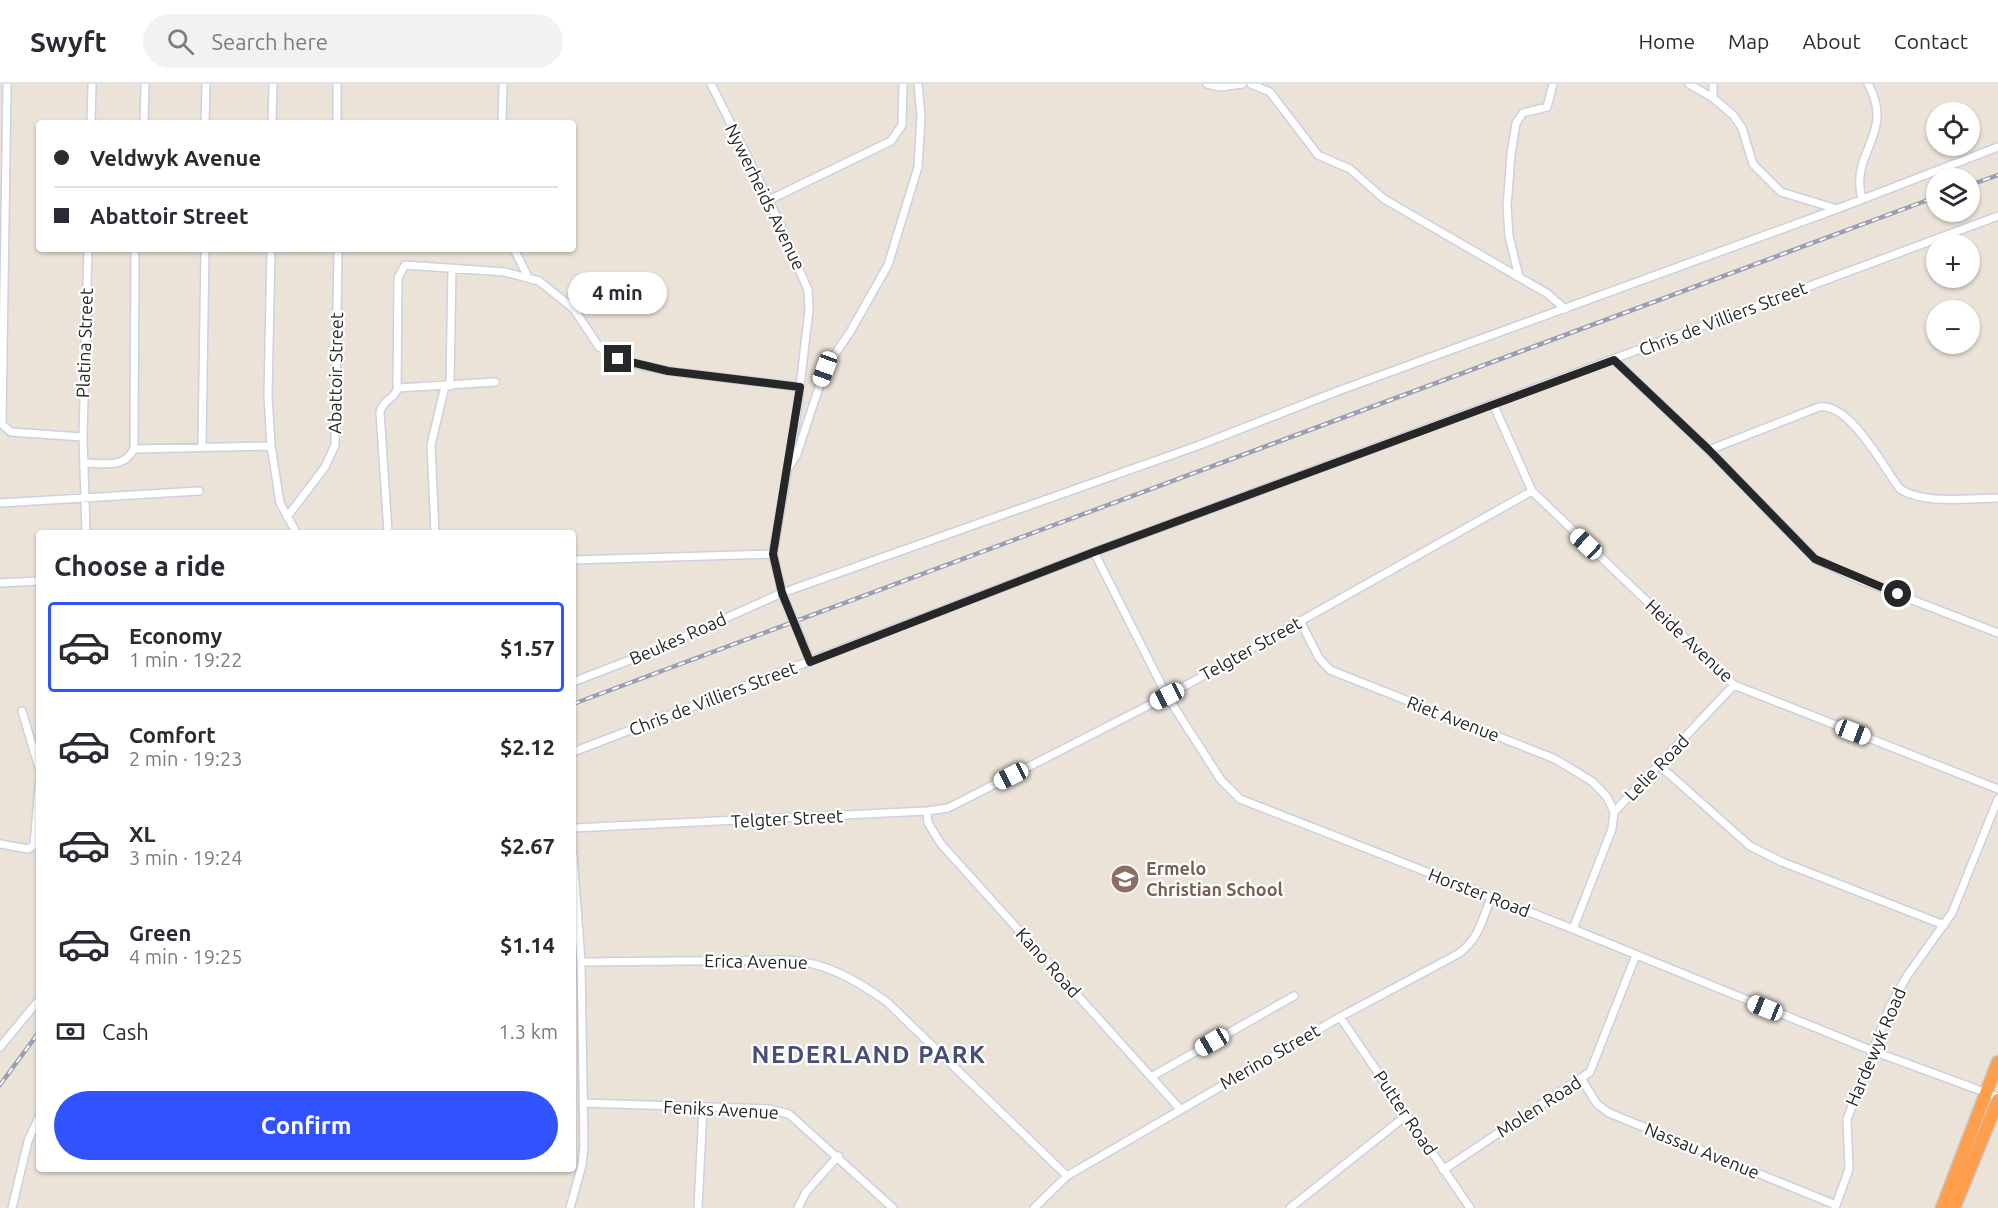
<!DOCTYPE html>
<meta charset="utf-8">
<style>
:root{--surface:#fff;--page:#f2f2f3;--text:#2b2b33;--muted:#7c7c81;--line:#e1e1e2;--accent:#3052ff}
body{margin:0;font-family:Ubuntu,sans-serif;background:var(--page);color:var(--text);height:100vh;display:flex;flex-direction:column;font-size:22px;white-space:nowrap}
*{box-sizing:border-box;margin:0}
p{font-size:20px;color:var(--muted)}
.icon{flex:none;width:33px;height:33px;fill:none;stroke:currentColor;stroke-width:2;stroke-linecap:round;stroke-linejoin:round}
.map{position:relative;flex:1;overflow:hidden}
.panel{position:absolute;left:36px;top:446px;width:540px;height:642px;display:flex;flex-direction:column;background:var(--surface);border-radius:6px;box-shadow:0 2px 4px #0004}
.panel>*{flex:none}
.top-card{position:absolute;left:36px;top:36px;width:540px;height:132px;border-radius:6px;box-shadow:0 2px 4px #0004;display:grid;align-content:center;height:132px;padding:0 18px;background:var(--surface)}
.tools{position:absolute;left:1926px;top:18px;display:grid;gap:12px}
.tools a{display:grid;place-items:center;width:54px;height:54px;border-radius:50%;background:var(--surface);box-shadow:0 2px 4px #0004;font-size:30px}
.end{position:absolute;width:27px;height:27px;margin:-14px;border:8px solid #272727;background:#fff;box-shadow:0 0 0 3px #fff}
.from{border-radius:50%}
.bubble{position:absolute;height:42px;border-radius:21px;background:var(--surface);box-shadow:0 2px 4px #0004;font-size:20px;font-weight:600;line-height:42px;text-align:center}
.car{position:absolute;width:18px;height:36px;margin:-18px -9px;border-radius:8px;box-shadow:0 0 4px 2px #0007;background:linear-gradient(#fff 24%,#345 0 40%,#fff 0 76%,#345 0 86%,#fff 0)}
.top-card b{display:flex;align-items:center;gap:21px;height:57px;font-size:22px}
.top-card b+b{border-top:2px solid var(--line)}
.top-card i{width:15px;height:15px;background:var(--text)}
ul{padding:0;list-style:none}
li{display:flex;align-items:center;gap:18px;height:90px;margin:0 12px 9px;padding:0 6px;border:3px solid transparent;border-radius:6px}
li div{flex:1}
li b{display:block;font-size:22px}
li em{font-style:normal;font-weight:600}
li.current{border-color:var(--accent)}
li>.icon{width:54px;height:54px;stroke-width:1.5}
h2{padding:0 18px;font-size:27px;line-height:72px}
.pay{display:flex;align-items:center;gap:15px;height:66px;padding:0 18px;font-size:22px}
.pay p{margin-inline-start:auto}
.button{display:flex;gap:12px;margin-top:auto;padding:12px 18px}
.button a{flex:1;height:69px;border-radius:36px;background:var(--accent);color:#fff;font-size:24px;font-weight:600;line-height:69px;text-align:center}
header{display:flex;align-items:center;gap:36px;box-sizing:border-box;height:84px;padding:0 30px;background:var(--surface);border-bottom:2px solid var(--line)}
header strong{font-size:28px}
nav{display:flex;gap:33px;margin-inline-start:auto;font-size:21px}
.search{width:420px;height:54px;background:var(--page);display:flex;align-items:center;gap:15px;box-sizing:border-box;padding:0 21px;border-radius:33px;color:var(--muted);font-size:22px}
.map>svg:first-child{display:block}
</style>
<header>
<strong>Swyft</strong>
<div class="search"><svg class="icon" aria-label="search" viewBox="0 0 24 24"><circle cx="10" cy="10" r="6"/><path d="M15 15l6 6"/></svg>Search here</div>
<nav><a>Home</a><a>Map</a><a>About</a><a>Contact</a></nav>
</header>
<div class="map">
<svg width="1998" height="1124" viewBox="0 0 1998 1124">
<rect width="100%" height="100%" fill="#ebe3d8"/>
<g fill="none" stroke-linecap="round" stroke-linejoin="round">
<g stroke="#cdd0e1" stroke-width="10">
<path id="street" d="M 7,0 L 2,340 L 11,348 L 83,353
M 711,0 L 769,116 L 808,206 L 809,226 L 796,336 L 773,470 L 782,509
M 1207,0 L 1220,3 L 1242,0
M 1251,0 L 1270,8 L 1318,71 L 1350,85 L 1384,115 L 1548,210 L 1565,225
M 1689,0 L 1713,14 L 1733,31 L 1742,44 L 1753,80 L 1781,108 L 1837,125
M 1713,14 L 1713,0
M 91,39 L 92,0
M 144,39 L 145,0
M 205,39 L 206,0
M 272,39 L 273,0
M 337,39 L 337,0
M 502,39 L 503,0
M 1862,115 C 1849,68 1896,50 1868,0
M 769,116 L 891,57 L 902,41 L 903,0
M 271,165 L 268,312 L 271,362 L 280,419 L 296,448
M 514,165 L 528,193
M 1519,193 L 1509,152 L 1507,122 L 1511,70 L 1516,39 L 1523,29 L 1547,23 L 1553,0
M 1614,276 L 1709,366 L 1815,475 L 1858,495 L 1998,549
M 450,302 L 452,184
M 398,304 L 495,298
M 1494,322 L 1532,407 L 1734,601 L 1998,705
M 202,362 L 205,165
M 134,365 L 135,165
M 1709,366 L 1819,323 C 1850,318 1883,383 1900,405 C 1925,421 1968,414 1998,414
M 84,379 C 103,379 124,385 134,365 L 271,362
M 790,382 L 797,370 L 825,285 L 850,248 L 888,181 L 918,83 L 921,32 L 918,0
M 0,419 L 199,407
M 287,433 L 325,383 L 335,361 L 338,165
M 86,448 L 83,353 L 88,165
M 388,448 L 380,328 C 383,316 393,316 397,306 L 398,194 L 405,181 L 505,188 L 539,197 L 574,225 L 599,263 L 626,278 L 668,287 L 800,303
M 435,448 L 431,361 L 445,302
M 1094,468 L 1167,612 L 1221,696 L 1240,715 L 1573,845 L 1873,967 L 1998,1013
M 573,476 L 773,470
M 0,499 L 39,497
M 1300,537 L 1319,574 L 1330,586 L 1555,675 L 1593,698 L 1607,713 L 1614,728
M 803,559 L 810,578
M 573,598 L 643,571 L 782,509 L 1197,362 L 1338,307 L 1837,125 L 1998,63
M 22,627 L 39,684
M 573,668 L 1094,468 L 1998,132
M 1660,682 L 1750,762 L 1782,778 L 1944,841
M 927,727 L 928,739 L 941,760 L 1180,1025
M 573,744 L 927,727 L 948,724 L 1167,612 L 1532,407
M 0,760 L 28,765 L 34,761 L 39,701
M 1573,845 L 1612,745 L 1614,728 L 1734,601
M 581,878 L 787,876 C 826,878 856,896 887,918 L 1067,1092
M 1340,933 L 1470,1124
M 0,963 L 39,916
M 1151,993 L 1294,912
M 1582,996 L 1597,1020 L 1609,1029 L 1836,1121
M 584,1019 L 769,1025 L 789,1030 L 893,1124
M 1443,1086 L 1590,988 L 1636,871
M 12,1124 L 28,1057 L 39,1033
M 570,1124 L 582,1081 L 584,1062 L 581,878 L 573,769
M 698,1124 L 703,1024
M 798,1124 L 806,1108 L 838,1072
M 1034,1124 L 1067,1092 L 1340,933 L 1458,870 C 1479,855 1482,836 1491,814
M 1290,1124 L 1407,1031
M 1835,1124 L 1849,1085 L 1847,1035 L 1890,922 L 1907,892 L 1952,829 L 1998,715"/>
</g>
<g stroke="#c7c7c7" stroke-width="15">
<path id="highway" d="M 1942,1124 L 1998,978
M 1954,1124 L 1998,1016"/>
</g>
<use href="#street" stroke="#fff" stroke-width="7"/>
<use href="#highway" stroke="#ff9f4e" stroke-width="12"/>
<g stroke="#9b9eb3" stroke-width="4.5">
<path id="rail" d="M 1970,101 L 1998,91
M 573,620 L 1936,113
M 0,1001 L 39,948"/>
</g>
<use href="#rail" stroke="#fff" stroke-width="2" stroke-dasharray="7" stroke-linecap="butt"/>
<g stroke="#cdd0e1" stroke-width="10" stroke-linecap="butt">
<path id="street-bridge" d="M 782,509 L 803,559"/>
</g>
<use href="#street-bridge" stroke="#fff" stroke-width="7"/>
</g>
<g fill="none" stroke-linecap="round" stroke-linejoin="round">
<path stroke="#272727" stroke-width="8" d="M 618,275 L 668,287 L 800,303 L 773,470 L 782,509 L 810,578 L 1094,468 L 1614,276 L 1709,366 L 1815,475 L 1898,510"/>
</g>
<defs>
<g id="school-disc" transform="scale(1.5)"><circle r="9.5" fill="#8d6e63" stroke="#fff"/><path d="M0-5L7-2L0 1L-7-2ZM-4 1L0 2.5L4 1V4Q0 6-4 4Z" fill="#fff"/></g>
</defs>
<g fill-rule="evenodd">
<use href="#school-disc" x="1125" y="795"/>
</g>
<g text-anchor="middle" stroke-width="4.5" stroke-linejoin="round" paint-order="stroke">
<g font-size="18" fill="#272727" stroke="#fff">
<text transform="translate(765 113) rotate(64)" y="6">Nywerheids Avenue</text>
<text transform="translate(1723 235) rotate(-21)" y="6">Chris de Villiers Street</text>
<text transform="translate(85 259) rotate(-88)" y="6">Platina Street</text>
<text transform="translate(336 289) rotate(-89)" y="6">Abattoir Street</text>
<text transform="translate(678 555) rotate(-24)" y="6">Beukes Road</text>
<text transform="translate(1689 557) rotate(43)" y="6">Heide Avenue</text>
<text transform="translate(1251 565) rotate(-29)" y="6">Telgter Street</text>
<text transform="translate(713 615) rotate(-21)" y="6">Chris de Villiers Street</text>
<text transform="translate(1453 635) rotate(21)" y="6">Riet Avenue</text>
<text transform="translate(1657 684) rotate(-46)" y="6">Lelie Road</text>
<text transform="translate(787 735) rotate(-3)" y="6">Telgter Street</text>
<text transform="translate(1479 809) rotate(21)" y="6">Horster Road</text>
<text transform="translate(756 878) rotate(1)" y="6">Erica Avenue</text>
<text transform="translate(1048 879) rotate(48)" y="6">Kano Road</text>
<text transform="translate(1876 963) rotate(-67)" y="6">Hardewyk Road</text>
<text transform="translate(1270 973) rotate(-30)" y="6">Merino Street</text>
<text transform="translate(1539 1023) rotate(-33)" y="6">Molen Road</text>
<text transform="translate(721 1026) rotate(3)" y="6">Feniks Avenue</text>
<text transform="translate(1405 1029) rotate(56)" y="6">Putter Road</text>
<text transform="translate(1702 1067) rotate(22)" y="6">Nassau Avenue</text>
</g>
<g font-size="18" font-weight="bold" fill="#785e54" stroke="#fff" text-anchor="start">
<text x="1146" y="791">Ermelo<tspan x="1146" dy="21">Christian School</tspan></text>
</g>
<g font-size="24" font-weight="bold" letter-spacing="1.5" fill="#474f79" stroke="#fff">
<text x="869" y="979">NEDERLAND PARK</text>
</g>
</g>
</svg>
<div class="tools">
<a><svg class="icon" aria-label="locate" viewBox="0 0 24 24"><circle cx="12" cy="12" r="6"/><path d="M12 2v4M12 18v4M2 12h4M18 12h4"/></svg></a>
<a><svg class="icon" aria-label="layers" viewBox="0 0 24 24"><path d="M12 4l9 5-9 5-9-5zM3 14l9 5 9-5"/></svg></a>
<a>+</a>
<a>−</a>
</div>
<i class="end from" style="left:1898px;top:510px"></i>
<i class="end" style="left:618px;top:275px"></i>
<div class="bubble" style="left:568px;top:188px;width:99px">4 min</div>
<i class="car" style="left:825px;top:285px;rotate:200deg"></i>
<i class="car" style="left:1586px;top:460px;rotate:313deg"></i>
<i class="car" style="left:1167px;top:612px;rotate:243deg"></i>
<i class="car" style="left:1853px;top:648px;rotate:111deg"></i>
<i class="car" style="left:1011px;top:692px;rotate:243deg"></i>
<i class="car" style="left:1765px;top:924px;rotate:292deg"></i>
<i class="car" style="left:1212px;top:958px;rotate:240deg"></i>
<div class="top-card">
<b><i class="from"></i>Veldwyk Avenue</b>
<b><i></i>Abattoir Street</b>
</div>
<section class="panel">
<h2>Choose a ride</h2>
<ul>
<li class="current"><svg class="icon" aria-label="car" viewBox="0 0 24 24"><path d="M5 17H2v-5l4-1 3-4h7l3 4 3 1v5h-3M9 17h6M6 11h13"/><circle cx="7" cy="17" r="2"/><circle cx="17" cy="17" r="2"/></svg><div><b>Economy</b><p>1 min · 19:22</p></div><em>$1.57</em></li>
<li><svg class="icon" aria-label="car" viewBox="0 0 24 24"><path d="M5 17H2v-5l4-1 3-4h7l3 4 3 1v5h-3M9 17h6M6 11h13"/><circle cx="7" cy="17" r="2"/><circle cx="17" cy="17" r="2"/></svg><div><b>Comfort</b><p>2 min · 19:23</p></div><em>$2.12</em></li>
<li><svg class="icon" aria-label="car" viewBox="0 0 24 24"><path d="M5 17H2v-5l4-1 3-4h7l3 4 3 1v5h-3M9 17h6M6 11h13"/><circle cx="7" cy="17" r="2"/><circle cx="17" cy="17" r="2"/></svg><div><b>XL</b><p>3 min · 19:24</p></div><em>$2.67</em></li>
<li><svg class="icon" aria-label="car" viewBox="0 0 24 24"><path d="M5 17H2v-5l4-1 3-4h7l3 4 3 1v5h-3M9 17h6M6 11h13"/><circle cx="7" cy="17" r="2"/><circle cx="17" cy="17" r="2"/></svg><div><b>Green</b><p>4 min · 19:25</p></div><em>$1.14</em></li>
</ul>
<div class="pay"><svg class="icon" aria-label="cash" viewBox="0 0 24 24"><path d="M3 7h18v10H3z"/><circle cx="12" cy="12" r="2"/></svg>Cash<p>1.3 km</p></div>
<div class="button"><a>Confirm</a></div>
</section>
</div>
